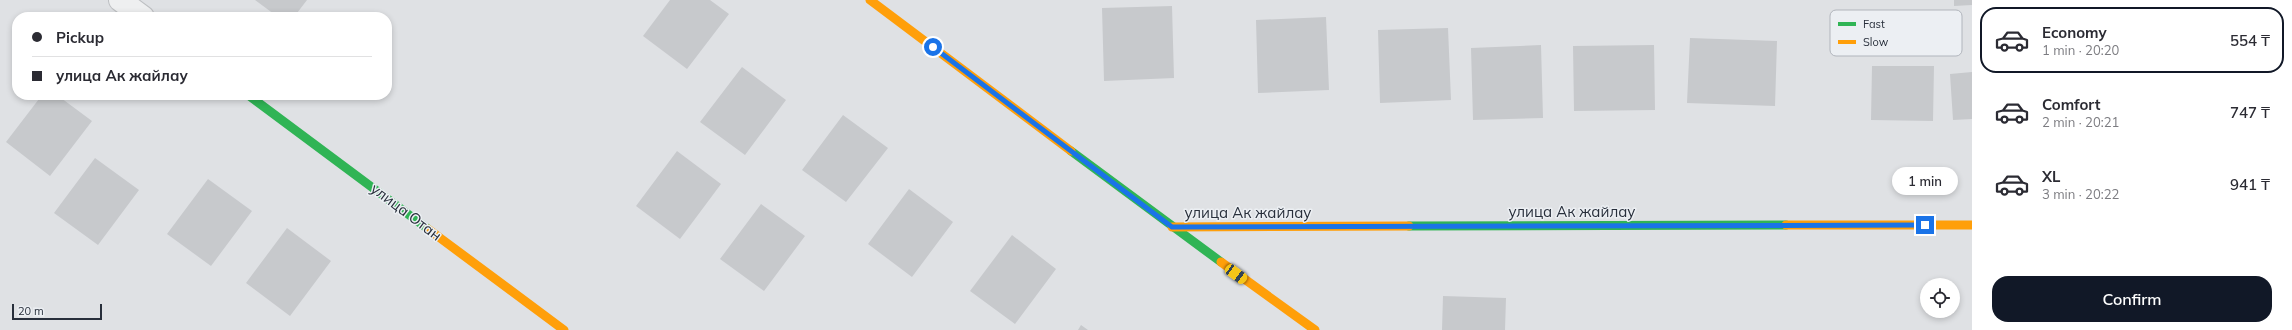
<!DOCTYPE html>
<meta charset="utf-8">
<style>
:root{--surface:#fff;--page:#f2f2f3;--text:#2b2b33;--muted:#7c7c81;--line:#e1e1e2;--accent:#111827}
body{margin:0;font-family:Mulish,sans-serif;background:var(--page);color:var(--text);height:100vh;display:flex;flex-direction:column;font-size:15px;white-space:nowrap}
*{box-sizing:border-box;margin:0}
p{font-size:13px;color:var(--muted)}
.icon{flex:none;width:22px;height:22px;fill:none;stroke:currentColor;stroke-width:2;stroke-linecap:round;stroke-linejoin:round}
.map{position:relative;flex:1;overflow:hidden}
.drawer{display:flex;flex-direction:column;background:var(--surface);width:320px}
.drawer>*{flex:none}
.banner{position:absolute;left:12px;top:12px;width:380px;height:88px;border-radius:16px;box-shadow:0 2px 6px #0003;display:grid;align-content:center;height:88px;padding:0 20px;background:var(--surface)}
.tools{position:absolute;left:1920px;top:278px;display:grid;gap:8px}
.tools a{display:grid;place-items:center;width:40px;height:40px;border-radius:50%;background:var(--surface);box-shadow:0 2px 6px #0003;font-size:20px}
.scale{position:absolute;left:12px;bottom:10px;width:90px;box-sizing:border-box;padding-left:4px;border:2px solid #282f3b;border-top:0;font-size:11px;line-height:14px;white-space:nowrap;color:#282f3b;-webkit-text-stroke:3px #eceff3;paint-order:stroke}
.end{position:absolute;width:18px;height:18px;margin:-9px;border:5px solid #1a73e8;background:#fff;box-shadow:0 0 0 2px #fff}
.from{border-radius:50%}
.bubble{position:absolute;height:28px;border-radius:14px;background:var(--surface);box-shadow:0 2px 6px #0003;font-size:13px;font-weight:600;line-height:28px;text-align:center}
.car{position:absolute;width:12px;height:24px;margin:-12px -6px;border-radius:5px;box-shadow:0 0 3px 1px #0007;background:linear-gradient(#f5c518 24%,#345 0 40%,#f5c518 0 76%,#345 0 86%,#f5c518 0)}
.banner b{display:flex;align-items:center;gap:14px;height:38px;font-size:15px}
.banner b+b{border-top:1px solid var(--line)}
.banner i{width:10px;height:10px;background:var(--text)}
ul{padding:7px 0 0;list-style:none}
li{display:flex;align-items:center;gap:12px;height:66px;margin:0 8px 6px;padding:0 12px;border:2px solid transparent;border-radius:16px}
li div{flex:1}
li b{display:block;font-size:15px}
li em{font-style:normal;font-weight:600}
li.current{border-color:var(--accent)}
li>.icon{width:36px;height:36px;stroke-width:1.5}
.primary-button{display:flex;gap:8px;margin-top:auto;padding:8px 20px}
.primary-button a{flex:1;height:46px;border-radius:16px;background:var(--accent);color:#fff;font-size:16px;font-weight:600;line-height:46px;text-align:center}
main{display:flex;flex:1;min-height:0}
.map>svg:first-child{display:block}
</style>
<main>
<div class="map">
<svg width="1972" height="330" viewBox="0 0 1972 330">
<rect width="100%" height="100%" fill="#dfe1e4"/>
<path fill="#c7c9cc" d="M 255,0 L 307,0 L 294,17 L 278,17 Z
M 670,0 L 710,0 L 729,14 L 687,69 L 643,36 Z
M 1954,0 L 1972,0 L 1972,5 L 1954,6 Z
M 1172,6 L 1174,78 L 1104,81 L 1102,8 Z
M 1326,17 L 1329,90 L 1258,93 L 1256,20 Z
M 1448,28 L 1451,100 L 1380,103 L 1378,30 Z
M 1690,38 L 1777,41 L 1775,106 L 1687,103 Z
M 1541,45 L 1543,118 L 1473,120 L 1471,48 Z
M 1654,45 L 1655,110 L 1574,111 L 1573,46 Z
M 1872,66 L 1934,66 L 1933,121 L 1871,120 Z
M 742,67 L 786,100 L 745,155 L 700,122 Z
M 1972,72 L 1972,119 L 1953,120 L 1950,74 Z
M 42,95 L 57,95 L 92,121 L 50,176 L 6,142 Z
M 843,115 L 888,148 L 846,202 L 802,170 Z
M 677,151 L 721,184 L 680,239 L 636,206 Z
M 95,158 L 139,190 L 98,245 L 54,213 Z
M 208,179 L 252,211 L 211,266 L 167,234 Z
M 909,189 L 953,222 L 912,277 L 868,244 Z
M 761,204 L 805,236 L 764,291 L 720,259 Z
M 287,228 L 331,261 L 290,316 L 246,283 Z
M 1012,235 L 1056,269 L 1015,324 L 970,291 Z
M 1443,296 L 1506,298 L 1505,330 L 1442,330 Z
M 1081,325 L 1088,330 L 1078,330 Z"/>
<g fill="none" stroke-linecap="round" stroke-linejoin="round">
<g stroke="#bdbfc2" stroke-width="24">
<path id="street" d="M 120,0 L 143,17"/>
</g>
<use href="#street" stroke="#eeeff0" stroke-width="22"/>
<path stroke="#30b455" stroke-width="9" d="M 248,95 L 428,229
M 1071,151 L 1221,262
M 1409,226 L 1786,225"/>
<path stroke="#ff9f0a" stroke-width="9" d="M 870,0 L 1071,151
M 1786,225 L 1972,225
M 1172,227 L 1409,226
M 428,229 L 564,330
M 1221,262 L 1315,330"/>
</g>
<g fill="none" stroke-linecap="round" stroke-linejoin="round">
<path stroke="#1a73e8" stroke-width="5" d="M 933,47 L 1172,227 L 1925,225"/>
</g>
<g text-anchor="middle" stroke-width="3" stroke-linejoin="round" paint-order="stroke">
<g font-size="15" fill="#282f3b" stroke="#eceff3">
<text transform="translate(406 212) rotate(37)" y="5">улица Отан</text>
<text x="1572" y="217">улица Ак жайлау</text>
<text x="1248" y="218">улица Ак жайлау</text>
</g>
</g>
<rect x="1830" y="10" width="132" height="46" rx="6" fill="#eceff3" stroke="#b1b5bc" stroke-width="1"/>
<rect x="1838" y="22" width="18" height="4" fill="#30b455"/>
<rect x="1838" y="40" width="18" height="4" fill="#ff9f0a"/>
<g font-size="11" fill="#282f3b">
<text x="1863" y="28">Fast</text>
<text x="1863" y="46">Slow</text>
</g>
</svg>
<div class="tools">
<a><svg class="icon" aria-label="locate" viewBox="0 0 24 24"><circle cx="12" cy="12" r="6"/><path d="M12 2v4M12 18v4M2 12h4M18 12h4"/></svg></a>
</div>
<div class="scale">20 m</div>
<i class="end from" style="left:933px;top:47px"></i>
<i class="end" style="left:1925px;top:225px"></i>
<div class="bubble" style="left:1892px;top:167px;width:66px">1 min</div>
<i class="car" style="left:1236px;top:274px;rotate:126deg"></i>
<div class="banner">
<b><i class="from"></i>Pickup</b>
<b><i></i>улица Ак жайлау</b>
</div>
</div>
<section class="drawer">
<ul>
<li class="current"><svg class="icon" aria-label="car" viewBox="0 0 24 24"><path d="M5 17H2v-5l4-1 3-4h7l3 4 3 1v5h-3M9 17h6M6 11h13"/><circle cx="7" cy="17" r="2"/><circle cx="17" cy="17" r="2"/></svg><div><b>Economy</b><p>1 min · 20:20</p></div><em>554 ₸</em></li>
<li><svg class="icon" aria-label="car" viewBox="0 0 24 24"><path d="M5 17H2v-5l4-1 3-4h7l3 4 3 1v5h-3M9 17h6M6 11h13"/><circle cx="7" cy="17" r="2"/><circle cx="17" cy="17" r="2"/></svg><div><b>Comfort</b><p>2 min · 20:21</p></div><em>747 ₸</em></li>
<li><svg class="icon" aria-label="car" viewBox="0 0 24 24"><path d="M5 17H2v-5l4-1 3-4h7l3 4 3 1v5h-3M9 17h6M6 11h13"/><circle cx="7" cy="17" r="2"/><circle cx="17" cy="17" r="2"/></svg><div><b>XL</b><p>3 min · 20:22</p></div><em>941 ₸</em></li>
</ul>
<div class="primary-button"><a>Confirm</a></div>
</section>
</main>
